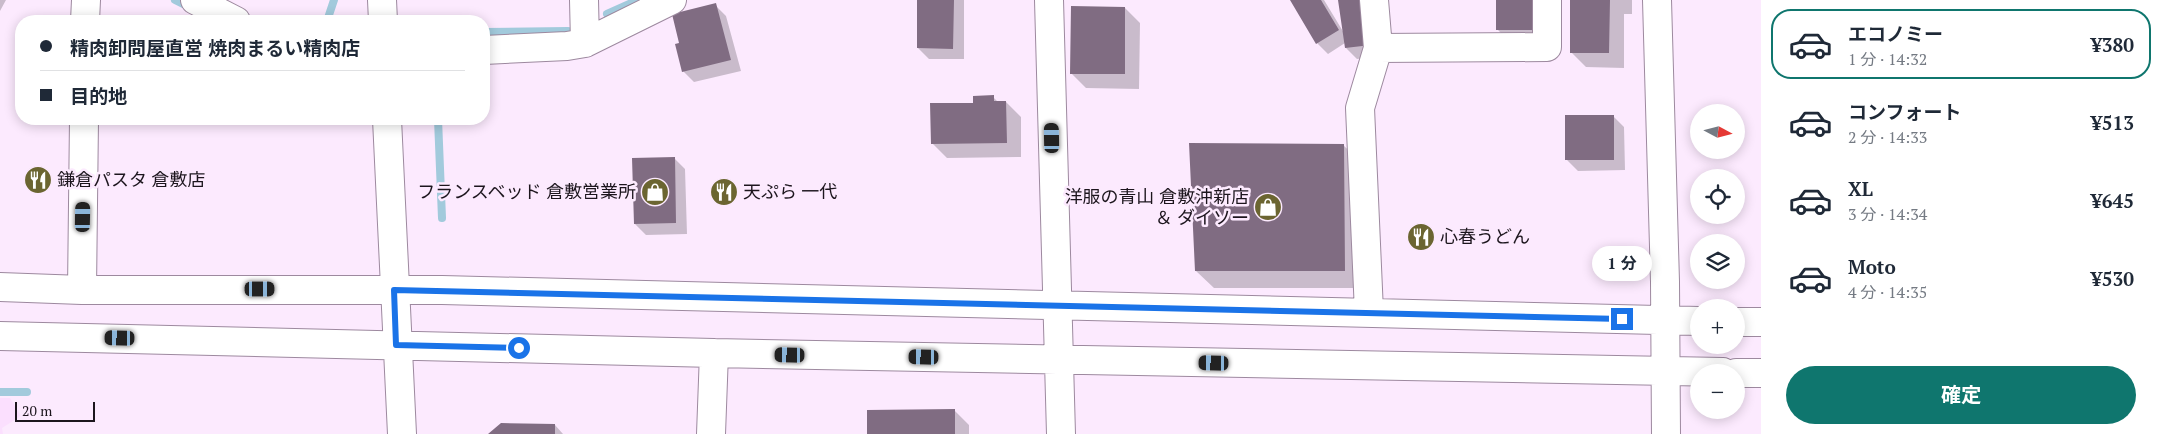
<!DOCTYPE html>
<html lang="ja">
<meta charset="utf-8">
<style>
:root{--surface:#fff;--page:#f2f2f3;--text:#1f2937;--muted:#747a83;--line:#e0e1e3;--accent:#0f766e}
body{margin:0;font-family:"PT Serif","Noto Sans JP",serif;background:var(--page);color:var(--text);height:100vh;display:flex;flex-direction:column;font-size:19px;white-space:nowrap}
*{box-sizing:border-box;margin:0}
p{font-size:16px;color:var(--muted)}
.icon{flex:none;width:28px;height:28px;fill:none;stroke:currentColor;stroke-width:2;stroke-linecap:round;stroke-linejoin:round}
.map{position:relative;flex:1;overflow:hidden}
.panel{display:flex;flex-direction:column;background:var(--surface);width:400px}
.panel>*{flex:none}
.top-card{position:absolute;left:15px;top:15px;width:475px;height:110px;border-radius:20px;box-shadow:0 2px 12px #0003;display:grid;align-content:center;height:110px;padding:0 25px;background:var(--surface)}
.needle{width:32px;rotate:97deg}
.fabs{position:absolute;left:1690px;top:104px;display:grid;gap:10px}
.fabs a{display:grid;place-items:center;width:55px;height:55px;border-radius:50%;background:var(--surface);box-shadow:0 2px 12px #0003;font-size:25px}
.scale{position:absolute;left:15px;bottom:12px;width:80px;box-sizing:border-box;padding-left:5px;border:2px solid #1c151d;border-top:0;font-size:14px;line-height:18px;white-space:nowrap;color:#1c151d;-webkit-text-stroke:4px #fceafe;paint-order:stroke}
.end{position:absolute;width:22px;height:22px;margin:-11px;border:6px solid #1a73e8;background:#fff;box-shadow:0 0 0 2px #fff}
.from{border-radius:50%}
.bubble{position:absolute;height:35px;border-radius:18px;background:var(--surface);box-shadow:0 2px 12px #0003;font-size:16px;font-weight:700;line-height:35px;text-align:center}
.car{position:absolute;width:15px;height:30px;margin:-15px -8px;border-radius:6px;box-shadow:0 0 4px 1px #0007;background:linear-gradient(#222 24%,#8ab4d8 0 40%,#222 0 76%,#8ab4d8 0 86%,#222 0)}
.top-card b{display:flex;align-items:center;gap:18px;height:48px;font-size:19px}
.top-card b+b{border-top:1px solid var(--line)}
.top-card i{width:12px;height:12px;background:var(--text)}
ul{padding:9px 0 0;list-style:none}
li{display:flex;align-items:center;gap:15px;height:70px;margin:0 10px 8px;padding:0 15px;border:2px solid transparent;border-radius:20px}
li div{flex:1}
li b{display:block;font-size:19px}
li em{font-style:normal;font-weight:700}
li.selected{border-color:var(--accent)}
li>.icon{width:45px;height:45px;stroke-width:1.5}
.cta{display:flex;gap:10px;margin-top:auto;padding:10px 25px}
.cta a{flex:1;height:58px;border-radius:30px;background:var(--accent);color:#fff;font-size:20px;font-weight:700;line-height:58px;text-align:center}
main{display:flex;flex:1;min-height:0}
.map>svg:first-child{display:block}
</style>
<main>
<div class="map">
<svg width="1761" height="434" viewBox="0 0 1761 434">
<rect width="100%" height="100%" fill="#fceafe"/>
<path fill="#fbdffe" d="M 0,398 L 10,398 L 21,416 L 2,428 L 3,434 L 0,434 Z"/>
<path fill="#0003" d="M 0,0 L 6,0 L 0,11 Z
M 918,0 L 964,0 L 964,59 L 929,59 L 918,48 Z
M 1291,0 L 1324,0 L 1344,33 L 1340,0 L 1381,56 L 1357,59 L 1346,48 L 1345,43 L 1328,54 L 1317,43 Z
M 1498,0 L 1543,0 L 1544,41 L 1509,41 L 1498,30 Z
M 1572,0 L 1632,0 L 1632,14 L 1624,14 L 1624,68 L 1586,67 L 1571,52 Z
M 715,5 L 726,16 L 741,71 L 694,82 L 683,71 L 681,44 Z
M 1125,8 L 1140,23 L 1139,89 L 1086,88 L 1071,73 Z
M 993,97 L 998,102 L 1006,102 L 1021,117 L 1021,157 L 947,158 L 932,143 L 974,104 Z
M 1613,116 L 1624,127 L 1625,170 L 1578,171 L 1567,160 Z
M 1343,145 L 1361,162 L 1362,288 L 1214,288 L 1196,271 Z
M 674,158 L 685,169 L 687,234 L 646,235 L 635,224 Z
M 954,410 L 969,425 L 969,434 L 868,434 Z
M 555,425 L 563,434 L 490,434 Z"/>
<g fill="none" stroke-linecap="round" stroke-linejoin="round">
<path stroke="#a2cadc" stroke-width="8" d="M 175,0 L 191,8
M 607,14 L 638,0
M 327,21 L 334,0
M 484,32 L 568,31
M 438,119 L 442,218
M 0,392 L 27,392"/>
</g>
<path fill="#806c82" d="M 917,0 L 954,0 L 953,49 L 917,48 Z
M 1290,0 L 1321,0 L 1339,30 L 1316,44 Z
M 1338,0 L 1365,0 L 1371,45 L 1345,48 Z
M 1496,0 L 1533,0 L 1533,30 L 1496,30 Z
M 1570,0 L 1610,0 L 1609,53 L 1570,53 Z
M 716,3 L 731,60 L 682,72 L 675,44 L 679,43 L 672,14 Z
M 1071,6 L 1125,7 L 1125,74 L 1070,74 Z
M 994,95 L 994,101 L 1006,101 L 1007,143 L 931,144 L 930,103 L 973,103 L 973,96 Z
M 1565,115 L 1614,115 L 1614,160 L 1565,160 Z
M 1189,143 L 1344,144 L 1345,271 L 1195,271 Z
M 675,157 L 676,223 L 634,224 L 632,158 Z
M 955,409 L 955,434 L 867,434 L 867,410 Z
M 501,423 L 555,424 L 555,434 L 488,434 Z"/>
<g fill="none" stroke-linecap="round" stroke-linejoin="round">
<g stroke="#9d899f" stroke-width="30">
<path id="minor" d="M 195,0 L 236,21
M 382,0 L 383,21
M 584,0 L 585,43
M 1049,0 L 1061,434
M 1657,0 L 1665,282 L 1666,434
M 85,21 L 86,0
M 1378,48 L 1547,47 L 1547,0
M 484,50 L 567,46 L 585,43 L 672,0
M 387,119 L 402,434
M 0,287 L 82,290 L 442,290 L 1699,321
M 82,290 L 84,119
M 1369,312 L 1360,108 L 1378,48 L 1374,0
M 1736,322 L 1761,322
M 0,336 L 714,353 L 1723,372
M 1736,373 L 1761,373
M 711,434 L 714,353"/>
</g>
<use href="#minor" stroke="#fff" stroke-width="28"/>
</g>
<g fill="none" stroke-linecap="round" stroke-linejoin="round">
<path stroke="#1a73e8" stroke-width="6" d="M 519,348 L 396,345 L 394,290 L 1622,319"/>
</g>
<defs>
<g id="restaurant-disc" transform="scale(1.4375)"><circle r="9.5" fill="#6b6531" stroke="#fceafe"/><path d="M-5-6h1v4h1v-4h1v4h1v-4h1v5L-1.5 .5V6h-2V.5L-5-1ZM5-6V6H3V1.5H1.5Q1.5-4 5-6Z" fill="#fff"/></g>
<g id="shop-disc" transform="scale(1.4375)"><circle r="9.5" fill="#6b6531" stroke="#fceafe"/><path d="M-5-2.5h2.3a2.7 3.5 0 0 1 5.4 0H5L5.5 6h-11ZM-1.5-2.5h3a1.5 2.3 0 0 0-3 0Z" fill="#fff"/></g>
</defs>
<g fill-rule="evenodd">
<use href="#restaurant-disc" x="38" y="180"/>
<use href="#shop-disc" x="655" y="192"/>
<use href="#restaurant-disc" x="724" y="192"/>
<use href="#shop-disc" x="1268" y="207"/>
<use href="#restaurant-disc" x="1421" y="237"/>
</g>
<g text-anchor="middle" stroke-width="5" stroke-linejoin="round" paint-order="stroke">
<g font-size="18" fill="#1c151d" stroke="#fceafe" text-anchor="start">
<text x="57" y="186">鎌倉パスタ 倉敷店</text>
<text x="636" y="198" text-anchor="end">フランスベッド 倉敷営業所</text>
<text x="743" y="198">天ぷら 一代</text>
<text x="1249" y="203" text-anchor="end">洋服の青山 倉敷沖新店<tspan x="1249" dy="21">＆ ダイソー</tspan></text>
<text x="1440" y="243">心春うどん</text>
</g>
</g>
</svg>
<div class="fabs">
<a><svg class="needle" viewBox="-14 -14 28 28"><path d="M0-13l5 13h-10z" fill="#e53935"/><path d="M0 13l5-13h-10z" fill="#747a83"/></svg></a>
<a><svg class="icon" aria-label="locate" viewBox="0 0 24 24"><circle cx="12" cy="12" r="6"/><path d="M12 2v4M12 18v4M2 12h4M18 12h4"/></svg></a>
<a><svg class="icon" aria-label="layers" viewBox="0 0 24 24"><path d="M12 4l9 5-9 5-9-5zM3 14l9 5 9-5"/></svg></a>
<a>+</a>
<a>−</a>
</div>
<div class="scale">20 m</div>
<i class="end from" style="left:519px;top:348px"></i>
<i class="end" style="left:1622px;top:319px"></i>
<div class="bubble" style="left:1592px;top:246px;width:60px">1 分</div>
<i class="car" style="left:1052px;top:138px;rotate:359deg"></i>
<i class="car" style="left:83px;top:217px;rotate:1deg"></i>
<i class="car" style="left:260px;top:289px;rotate:90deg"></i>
<i class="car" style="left:120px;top:338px;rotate:271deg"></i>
<i class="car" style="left:790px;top:355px;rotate:271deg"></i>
<i class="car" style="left:924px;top:357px;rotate:271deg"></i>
<i class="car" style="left:1214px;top:363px;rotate:271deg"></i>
<div class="top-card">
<b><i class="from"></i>精肉卸問屋直営 焼肉まるい精肉店</b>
<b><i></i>目的地</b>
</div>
</div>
<section class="panel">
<ul>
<li class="selected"><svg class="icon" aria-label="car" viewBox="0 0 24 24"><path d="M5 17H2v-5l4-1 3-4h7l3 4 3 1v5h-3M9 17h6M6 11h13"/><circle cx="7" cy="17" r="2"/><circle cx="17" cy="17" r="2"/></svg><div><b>エコノミー</b><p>1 分 · 14:32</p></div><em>¥380</em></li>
<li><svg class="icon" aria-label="car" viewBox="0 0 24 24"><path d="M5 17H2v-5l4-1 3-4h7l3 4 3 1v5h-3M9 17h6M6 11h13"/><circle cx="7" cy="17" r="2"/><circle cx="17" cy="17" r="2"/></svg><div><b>コンフォート</b><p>2 分 · 14:33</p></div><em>¥513</em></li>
<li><svg class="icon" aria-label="car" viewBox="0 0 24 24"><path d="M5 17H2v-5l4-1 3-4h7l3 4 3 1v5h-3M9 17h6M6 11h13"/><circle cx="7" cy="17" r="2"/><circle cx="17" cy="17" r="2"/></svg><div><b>XL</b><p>3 分 · 14:34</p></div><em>¥645</em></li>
<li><svg class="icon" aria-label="car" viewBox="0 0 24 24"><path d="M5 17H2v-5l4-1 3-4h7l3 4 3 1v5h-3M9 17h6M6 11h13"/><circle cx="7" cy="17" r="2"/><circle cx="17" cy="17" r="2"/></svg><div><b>Moto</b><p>4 分 · 14:35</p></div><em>¥530</em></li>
</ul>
<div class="cta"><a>確定</a></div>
</section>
</main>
